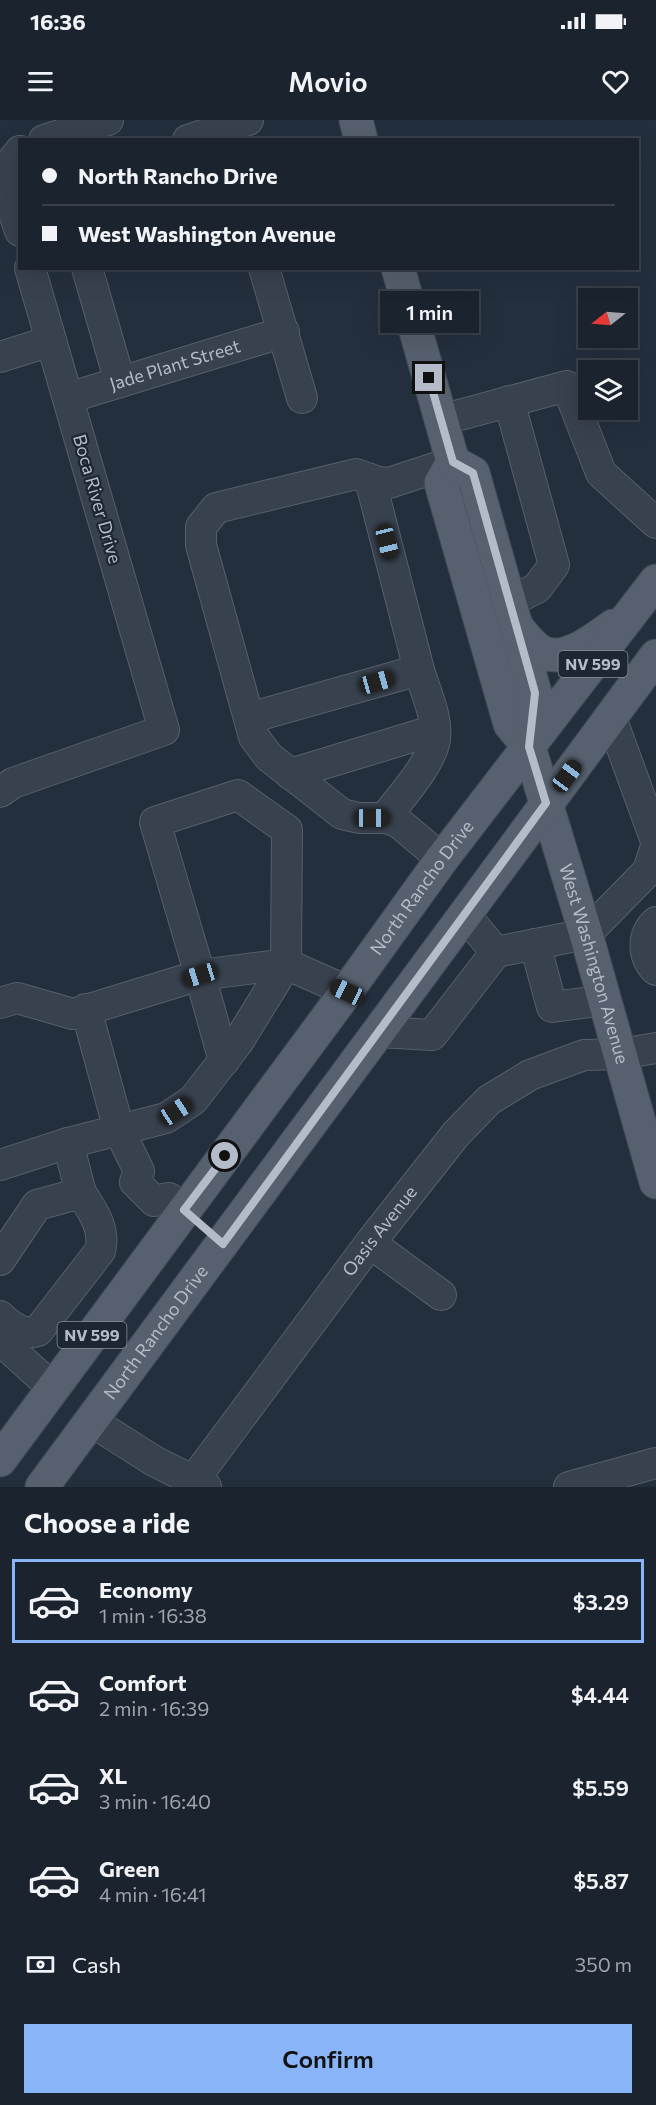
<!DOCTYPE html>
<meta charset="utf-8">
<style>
:root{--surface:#1b232e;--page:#282f3a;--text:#f1f3f6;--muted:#a0a4aa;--line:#39404a;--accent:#8ab4f8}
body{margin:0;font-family:Commissioner,sans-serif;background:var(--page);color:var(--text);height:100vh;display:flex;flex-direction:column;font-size:22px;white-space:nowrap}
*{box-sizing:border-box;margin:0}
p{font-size:20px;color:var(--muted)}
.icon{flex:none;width:33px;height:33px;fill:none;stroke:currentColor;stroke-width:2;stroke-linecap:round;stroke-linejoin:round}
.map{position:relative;height:1367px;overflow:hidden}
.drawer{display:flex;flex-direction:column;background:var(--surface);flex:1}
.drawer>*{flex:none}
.banner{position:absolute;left:18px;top:18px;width:621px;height:132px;border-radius:0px;box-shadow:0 6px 24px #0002,0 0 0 2px var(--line);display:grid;align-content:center;height:132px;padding:0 24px;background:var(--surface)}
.needle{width:39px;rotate:253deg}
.fabs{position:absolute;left:578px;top:168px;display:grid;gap:12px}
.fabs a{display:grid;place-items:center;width:60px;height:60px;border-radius:0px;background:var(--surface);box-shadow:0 6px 24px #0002,0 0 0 2px var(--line);font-size:30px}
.end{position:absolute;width:27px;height:27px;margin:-14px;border:8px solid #b4bcc9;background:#111;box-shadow:0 0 0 3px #111}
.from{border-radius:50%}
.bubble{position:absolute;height:42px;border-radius:0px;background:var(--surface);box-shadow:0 6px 24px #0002,0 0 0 2px var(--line);font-size:20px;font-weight:600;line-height:42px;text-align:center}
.car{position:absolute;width:18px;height:36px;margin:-18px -9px;border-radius:8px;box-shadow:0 0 4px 2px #0007;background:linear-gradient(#222 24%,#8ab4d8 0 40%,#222 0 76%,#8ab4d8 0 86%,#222 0)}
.banner b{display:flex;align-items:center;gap:21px;height:57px;font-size:22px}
.banner b+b{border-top:2px solid var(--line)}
.banner i{width:15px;height:15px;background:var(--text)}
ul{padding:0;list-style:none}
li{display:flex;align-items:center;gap:18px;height:84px;margin:0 12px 9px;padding:0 12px;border:3px solid transparent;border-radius:0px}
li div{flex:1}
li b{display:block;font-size:22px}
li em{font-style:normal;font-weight:600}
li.selected{border-color:var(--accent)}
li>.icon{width:54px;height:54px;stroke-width:1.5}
h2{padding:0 24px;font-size:27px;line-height:72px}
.pay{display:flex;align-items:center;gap:15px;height:66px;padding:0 24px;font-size:22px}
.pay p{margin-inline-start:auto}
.button{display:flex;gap:12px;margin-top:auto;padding:12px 24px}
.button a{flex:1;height:69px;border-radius:0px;background:var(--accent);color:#111;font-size:24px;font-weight:600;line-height:69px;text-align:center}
.status{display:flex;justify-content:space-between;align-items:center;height:42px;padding:0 30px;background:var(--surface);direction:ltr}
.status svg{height:16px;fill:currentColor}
header{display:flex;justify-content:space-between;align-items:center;height:78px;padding:0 24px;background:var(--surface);font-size:27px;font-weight:600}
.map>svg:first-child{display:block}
</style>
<div class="status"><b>16:36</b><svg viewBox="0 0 49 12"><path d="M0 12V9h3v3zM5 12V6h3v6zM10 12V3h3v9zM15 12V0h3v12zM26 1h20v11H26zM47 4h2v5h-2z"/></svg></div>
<header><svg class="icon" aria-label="menu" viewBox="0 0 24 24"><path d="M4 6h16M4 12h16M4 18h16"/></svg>Movio<svg class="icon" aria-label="heart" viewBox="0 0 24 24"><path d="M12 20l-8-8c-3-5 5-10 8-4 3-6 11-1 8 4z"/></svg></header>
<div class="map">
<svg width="656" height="1367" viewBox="0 0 656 1367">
<rect width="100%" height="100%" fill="#242f3e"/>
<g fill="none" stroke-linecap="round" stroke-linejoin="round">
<g stroke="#565f6c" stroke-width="32">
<g id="minor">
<path d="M 44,20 L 108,0"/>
<path d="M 188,20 L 248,0"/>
<path d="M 0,53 L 20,111"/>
<path d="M 18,62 L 1,55 L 20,31"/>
<path d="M 87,148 L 120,262"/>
<path d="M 264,148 L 302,278"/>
<path d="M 0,237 L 51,221"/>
<path id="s1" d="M 68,278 L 284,212"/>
<path d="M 441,300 L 567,266 L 601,353 L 656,403"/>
<path d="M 509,482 L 537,468 L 554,445 L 509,281"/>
<path d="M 249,598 L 419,550 L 370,359"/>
<path d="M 611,598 L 656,721"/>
<path d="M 290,654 L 435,610"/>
<path d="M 0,672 L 13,663 L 164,610 L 30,148"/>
<path d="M 385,698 C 401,676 431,645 435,619 C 438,597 425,571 419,550"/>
<path d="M 442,739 L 398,702 L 385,698 L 359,698 L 342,694 L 269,637 L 254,617 L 201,425 L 201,407 L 216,388 L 356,354 L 379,362 L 389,363 L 453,342"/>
<path d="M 656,802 C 642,815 642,836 656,850"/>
<path d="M 535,824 L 552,887 L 605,880"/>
<path d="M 496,832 L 586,814 L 648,751 L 656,726"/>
<path d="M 0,883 L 17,878 L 73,894 L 200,855 L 155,702 L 238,675 L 287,710 L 286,844 L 238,922 L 193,980 L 166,998 L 68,1023 L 0,1045"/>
<path d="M 86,889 L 119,1010 L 139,1051 L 135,1062 L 154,1081 L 169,1078"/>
<path d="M 378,912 L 432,915 L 496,832 L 464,794"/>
<path d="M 224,941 L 200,855 L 286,844 L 347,871"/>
<path d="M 370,1123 L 441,1175"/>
<path d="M 0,1140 L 37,1085 L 81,1073 L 68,1023"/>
<path d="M 0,1196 C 10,1206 23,1216 38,1211 L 100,1131 C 106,1110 93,1091 81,1073"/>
<path d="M 0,1220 L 53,1268"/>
<path d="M 91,1301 L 154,1341 L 206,1367"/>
<path id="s2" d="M 193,1361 L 370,1123 L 456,1014 L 489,980 L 530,955 L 584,935 L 620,934 L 656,928"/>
<path d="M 569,1367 L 656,1343"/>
</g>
</g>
<g stroke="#414a57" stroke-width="35">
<g id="major">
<path d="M 356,0 L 361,20"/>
<path d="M 398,148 L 453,342 L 441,363 L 510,604 L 529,627"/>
<path id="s3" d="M 453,342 L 473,353 L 535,573 L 529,627 L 586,814 L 656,1062"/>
<path d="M 516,506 C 524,515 532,528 544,533 C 567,542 596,518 613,506"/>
<path id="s4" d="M 0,1340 L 347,871 L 442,739 L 656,461"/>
<path id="s5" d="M 42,1367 L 656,536"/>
</g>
</g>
<use href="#minor" stroke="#38414e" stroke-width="30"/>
<use href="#major" stroke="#56606e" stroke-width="33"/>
</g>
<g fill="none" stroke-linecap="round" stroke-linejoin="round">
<path stroke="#b4bcc9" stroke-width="8" d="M 225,1036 L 184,1090 L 223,1124 L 546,683 L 529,627 L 535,573 L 529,551 L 473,353 L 453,342 L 429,258"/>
</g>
<g text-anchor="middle" stroke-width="4.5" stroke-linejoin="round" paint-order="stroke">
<g fill="#1d2633" stroke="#878f9c" stroke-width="1.5">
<rect x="558.5" y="531" width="69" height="26" rx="4.5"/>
<rect x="57.5" y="1202" width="69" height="26" rx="4.5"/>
</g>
<g font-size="16" font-weight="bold" fill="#b4bcc9">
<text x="593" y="550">NV 599</text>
<text x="92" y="1221">NV 599</text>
</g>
<g font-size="18" fill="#b4bcc9" stroke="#1d2633">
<text dy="6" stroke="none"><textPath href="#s1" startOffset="112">Jade Plant Street</textPath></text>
<text transform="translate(97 379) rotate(74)" y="6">Boca River Drive</text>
<text dy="6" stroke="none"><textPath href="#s4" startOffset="711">North Rancho Drive</textPath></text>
<text dy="6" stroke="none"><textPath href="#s3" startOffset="532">West Washington Avenue</textPath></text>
<text dy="6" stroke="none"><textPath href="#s2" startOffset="312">Oasis Avenue</textPath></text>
<text dy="6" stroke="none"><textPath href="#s5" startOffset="192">North Rancho Drive</textPath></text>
</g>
</g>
</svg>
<div class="fabs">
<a><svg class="needle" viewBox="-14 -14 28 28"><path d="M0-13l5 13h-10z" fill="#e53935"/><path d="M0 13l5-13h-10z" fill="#a0a4aa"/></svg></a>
<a><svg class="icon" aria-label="layers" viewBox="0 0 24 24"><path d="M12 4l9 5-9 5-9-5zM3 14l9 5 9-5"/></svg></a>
</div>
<i class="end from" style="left:225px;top:1036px"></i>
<i class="end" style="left:429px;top:258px"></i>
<div class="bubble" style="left:380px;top:171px;width:99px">1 min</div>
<i class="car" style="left:387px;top:422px;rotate:166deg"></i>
<i class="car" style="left:377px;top:562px;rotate:74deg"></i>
<i class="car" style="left:567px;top:656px;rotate:37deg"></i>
<i class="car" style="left:372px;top:698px;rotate:90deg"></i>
<i class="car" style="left:200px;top:855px;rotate:253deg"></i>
<i class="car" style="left:347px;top:872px;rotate:295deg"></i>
<i class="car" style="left:176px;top:991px;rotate:57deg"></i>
<div class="banner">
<b><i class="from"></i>North Rancho Drive</b>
<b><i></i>West Washington Avenue</b>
</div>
</div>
<section class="drawer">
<h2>Choose a ride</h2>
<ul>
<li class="selected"><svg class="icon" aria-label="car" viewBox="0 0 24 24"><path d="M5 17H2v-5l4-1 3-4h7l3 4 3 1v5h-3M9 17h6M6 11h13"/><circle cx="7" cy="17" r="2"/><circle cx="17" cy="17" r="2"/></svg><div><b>Economy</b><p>1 min · 16:38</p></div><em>$3.29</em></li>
<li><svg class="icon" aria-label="car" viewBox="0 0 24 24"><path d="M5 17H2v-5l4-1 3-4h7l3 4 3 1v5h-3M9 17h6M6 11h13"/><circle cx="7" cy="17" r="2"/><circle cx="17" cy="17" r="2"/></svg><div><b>Comfort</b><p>2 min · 16:39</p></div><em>$4.44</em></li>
<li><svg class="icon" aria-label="car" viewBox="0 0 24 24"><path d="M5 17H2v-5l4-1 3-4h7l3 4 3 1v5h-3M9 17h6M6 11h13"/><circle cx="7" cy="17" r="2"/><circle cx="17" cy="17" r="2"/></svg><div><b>XL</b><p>3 min · 16:40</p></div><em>$5.59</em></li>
<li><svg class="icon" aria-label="car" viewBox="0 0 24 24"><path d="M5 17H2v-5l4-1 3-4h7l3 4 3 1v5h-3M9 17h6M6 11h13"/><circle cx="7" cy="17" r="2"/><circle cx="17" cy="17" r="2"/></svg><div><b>Green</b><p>4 min · 16:41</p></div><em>$5.87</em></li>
</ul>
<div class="pay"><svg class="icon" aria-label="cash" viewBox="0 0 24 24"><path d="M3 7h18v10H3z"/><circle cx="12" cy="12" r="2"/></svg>Cash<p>350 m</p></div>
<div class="button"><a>Confirm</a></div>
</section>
